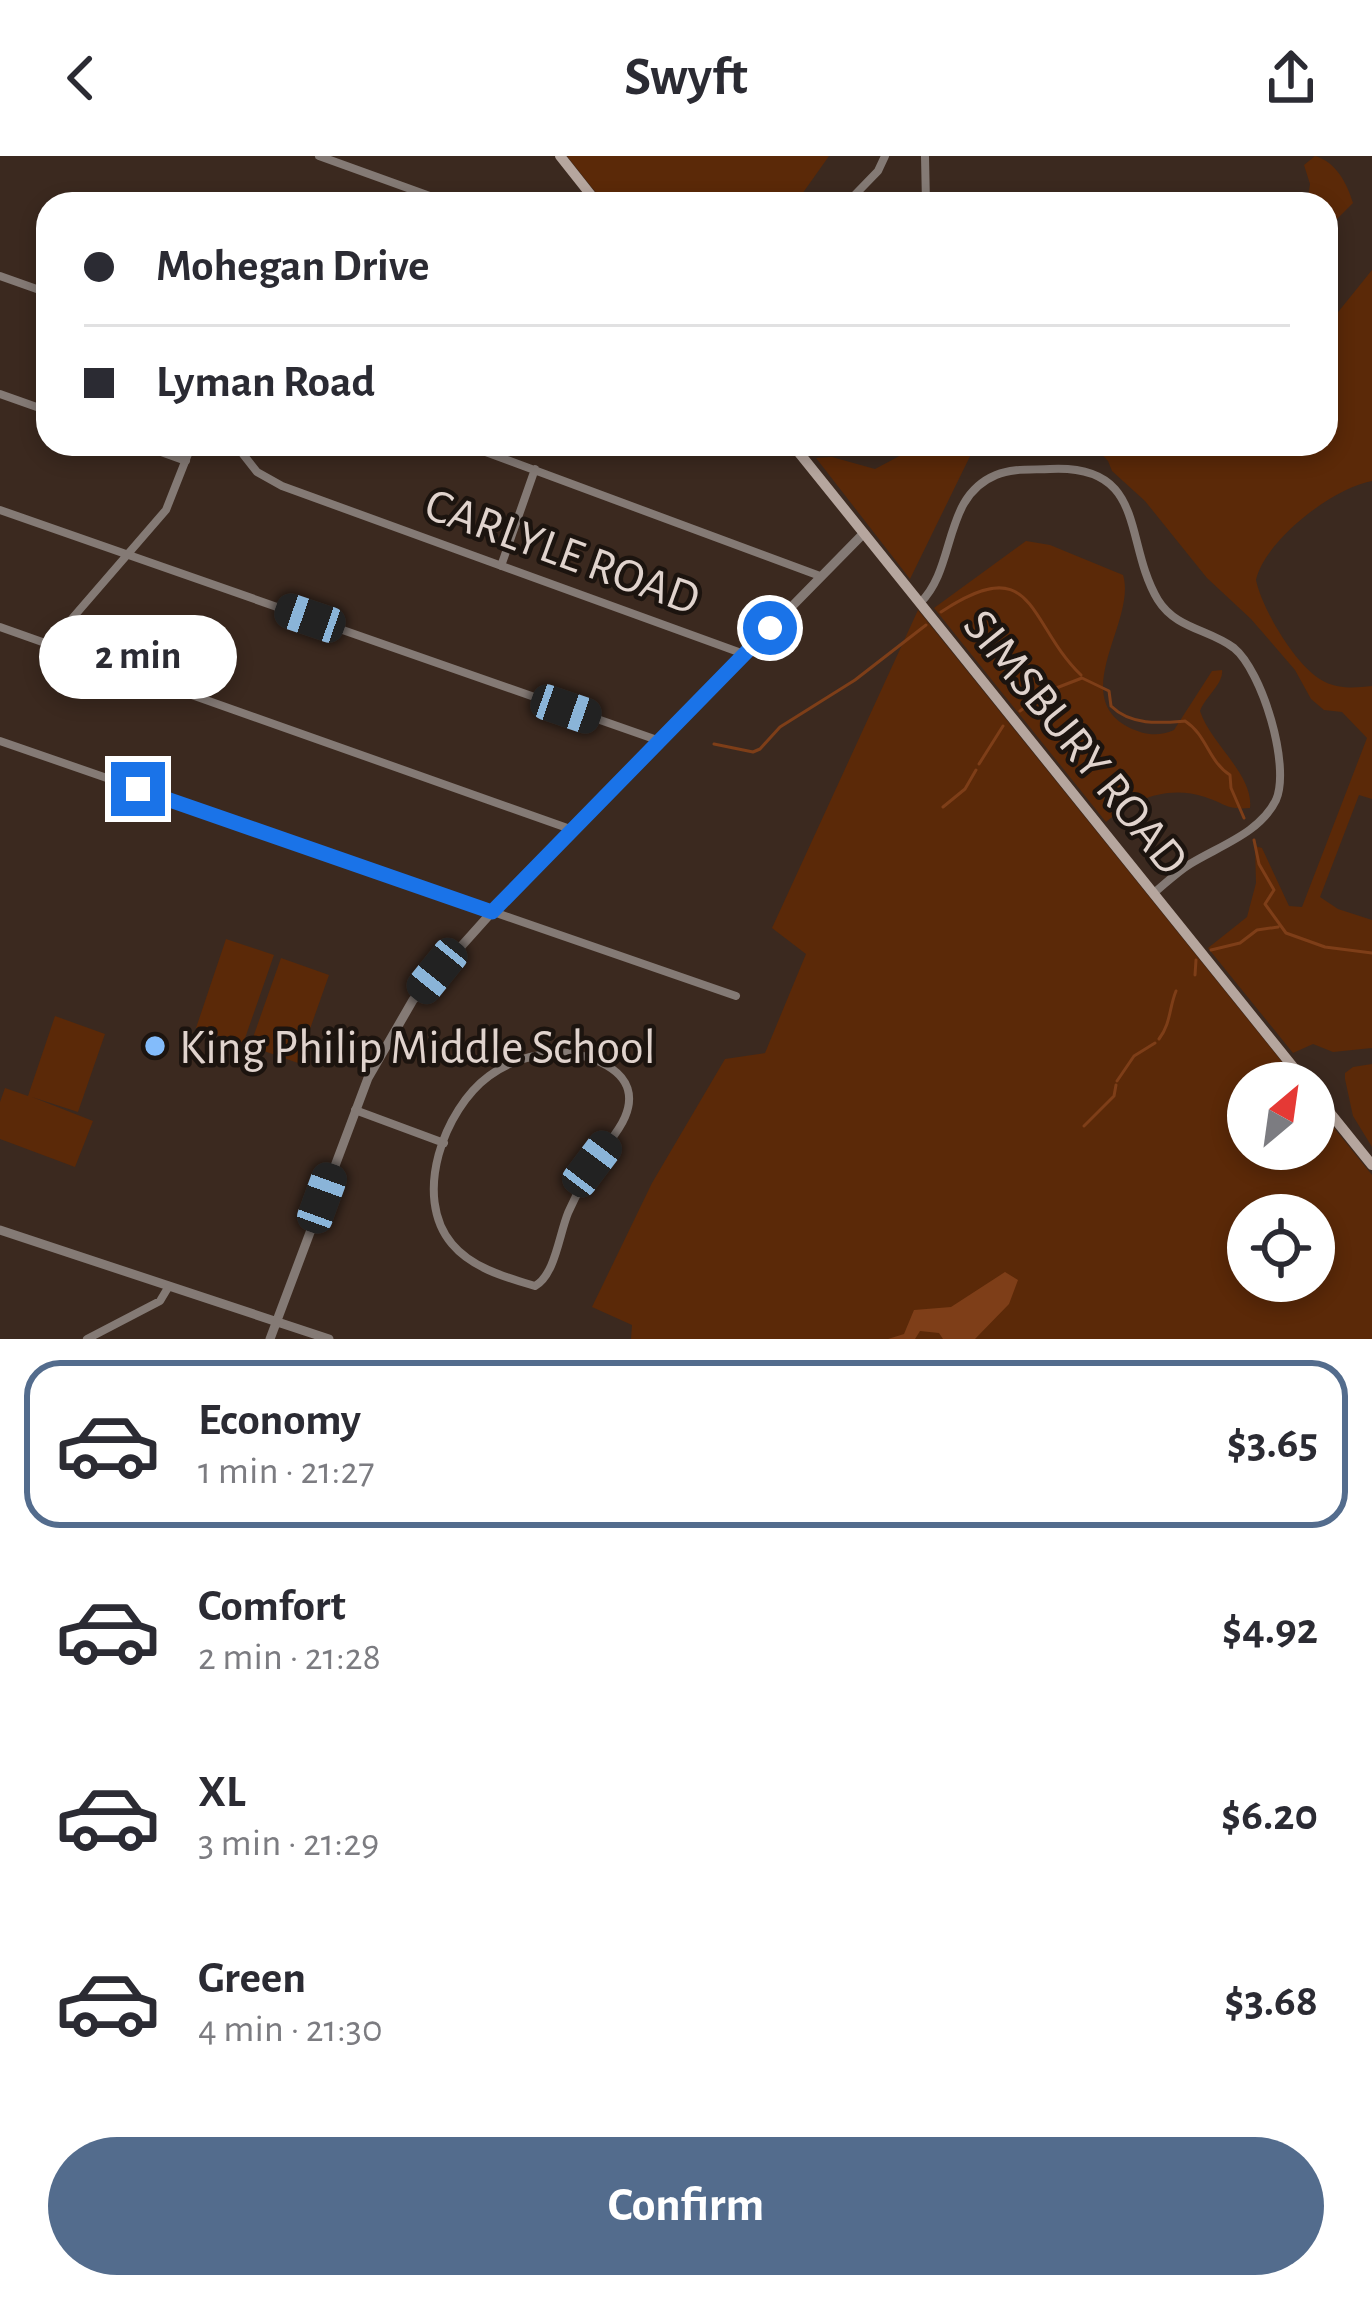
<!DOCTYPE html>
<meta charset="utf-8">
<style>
:root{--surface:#fff;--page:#f2f2f3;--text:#2b2b33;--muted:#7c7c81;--line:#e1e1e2;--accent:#536c8d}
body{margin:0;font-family:"Alegreya Sans",sans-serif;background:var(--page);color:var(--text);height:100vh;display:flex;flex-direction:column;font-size:45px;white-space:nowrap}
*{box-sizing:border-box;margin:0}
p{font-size:39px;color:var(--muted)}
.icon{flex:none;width:66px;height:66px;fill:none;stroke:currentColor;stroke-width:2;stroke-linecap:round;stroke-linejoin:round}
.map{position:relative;height:1183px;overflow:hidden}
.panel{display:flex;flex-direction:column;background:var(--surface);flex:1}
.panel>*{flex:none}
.top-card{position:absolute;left:36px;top:36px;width:1302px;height:264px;border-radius:36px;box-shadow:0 6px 18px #0003;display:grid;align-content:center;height:264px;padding:0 48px;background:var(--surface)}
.needle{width:78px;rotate:29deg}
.controls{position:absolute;left:1227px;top:906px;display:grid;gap:24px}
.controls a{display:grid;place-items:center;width:108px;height:108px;border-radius:50%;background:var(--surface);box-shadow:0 6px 18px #0003;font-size:60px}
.end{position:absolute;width:54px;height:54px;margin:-27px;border:15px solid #1a73e8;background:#fff;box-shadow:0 0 0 6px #fff}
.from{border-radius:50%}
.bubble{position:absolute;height:84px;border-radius:42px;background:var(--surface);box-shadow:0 6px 18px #0003;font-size:39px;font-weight:600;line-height:84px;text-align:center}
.car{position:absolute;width:36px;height:72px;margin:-36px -18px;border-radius:15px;box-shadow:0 0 9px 3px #0007;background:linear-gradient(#222 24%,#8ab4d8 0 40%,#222 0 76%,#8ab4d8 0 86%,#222 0)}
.top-card b{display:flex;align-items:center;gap:42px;height:114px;font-size:45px}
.top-card b+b{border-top:3px solid var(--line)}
.top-card i{width:30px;height:30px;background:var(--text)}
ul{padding:21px 0 0;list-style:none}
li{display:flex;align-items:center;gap:36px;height:168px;margin:0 24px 18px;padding:0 24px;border:6px solid transparent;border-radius:36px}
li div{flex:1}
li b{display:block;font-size:45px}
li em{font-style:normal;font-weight:600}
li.current{border-color:var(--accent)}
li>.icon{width:108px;height:108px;stroke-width:1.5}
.button{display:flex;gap:24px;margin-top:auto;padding:24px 48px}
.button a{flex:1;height:138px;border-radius:72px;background:var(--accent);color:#fff;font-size:48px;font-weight:600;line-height:138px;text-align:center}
header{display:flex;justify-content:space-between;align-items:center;height:156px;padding:0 48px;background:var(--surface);font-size:54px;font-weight:600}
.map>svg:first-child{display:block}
</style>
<header><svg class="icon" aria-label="back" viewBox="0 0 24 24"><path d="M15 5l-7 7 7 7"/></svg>Swyft<svg class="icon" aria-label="share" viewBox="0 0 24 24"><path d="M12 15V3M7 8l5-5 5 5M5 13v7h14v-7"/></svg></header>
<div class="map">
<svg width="1372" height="1183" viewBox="0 0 1372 1183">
<rect width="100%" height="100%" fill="#3b291f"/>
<path fill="#5b2908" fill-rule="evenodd" d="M 567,0 L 829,0 L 795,48 L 605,48 Z
M 1315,0 C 1336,6 1347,27 1353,47 L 1326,74 L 1326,48 L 1291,48 L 1308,42 L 1310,28 L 1304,9 Z
M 1372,114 L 1372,325 C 1333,332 1265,384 1256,424 C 1262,453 1297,513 1325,526 C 1339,533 1356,532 1372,530 L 1372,643 L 1359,639 L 1320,741 L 1338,753 L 1372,764 L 1372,892 L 1333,896 L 1313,888 L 1293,897 L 1208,792 L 1247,761 L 1256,727 L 1255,690 L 1262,692 L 1289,750 L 1302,751 L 1367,582 L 1342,556 L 1324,554 L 1311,543 L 1295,514 L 1251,463 L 1207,422 L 1145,345 L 1112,315 L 1108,305 L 1092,288 L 1326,288 L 1326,171 Z
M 922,288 L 976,288 L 910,423 L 816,302 L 832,301 L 875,313 Z
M 1026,385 L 1050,389 L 1123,419 C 1137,464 1068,539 1128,571 C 1144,579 1158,581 1174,574 L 1212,515 L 1222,514 C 1224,527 1205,541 1200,555 C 1210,587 1254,619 1250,652 C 1227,654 1226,648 1205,641 C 1167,629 1135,643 1106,666 L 934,452 Z
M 918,454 L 1299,927 L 1248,927 L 1248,993 L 1314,993 L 1314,947 L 1372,1019 L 1372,1183 L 631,1183 L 632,1169 L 592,1151 L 652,1027 L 725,903 L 765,897 L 806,798 L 772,772 ZM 1248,1059 L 1314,1059 L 1314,1125 L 1248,1125 Z
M 226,783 L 274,799 L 243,888 L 196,872 Z
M 281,802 L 329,819 L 298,907 L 250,890 Z
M 55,860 L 105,878 L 78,956 L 32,941 L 93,965 L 75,1011 L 0,983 L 0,946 L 5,932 L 28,940 Z
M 1372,908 L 1372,991 L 1353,960 L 1345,923 L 1345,917 L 1353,911 Z"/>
<path fill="#7e3e18" d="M 1005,1116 L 1018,1124 L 1009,1148 L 975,1183 L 943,1183 L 939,1177 L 920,1175 L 915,1183 L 888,1183 L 904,1178 L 914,1154 L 951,1151 Z"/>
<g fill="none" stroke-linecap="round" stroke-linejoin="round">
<path stroke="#7e3e18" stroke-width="3" d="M 941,456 C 1036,393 1027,467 1081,519
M 1020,555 L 1046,536 L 1082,522 L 1109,535 L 1111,550 C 1131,570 1161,567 1185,565 C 1207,579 1208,605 1230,619 L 1231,632 L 1244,662
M 714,588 L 753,596 L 760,593 L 780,571 L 855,524 L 926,469
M 979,608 L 1003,570
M 943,651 L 965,633 L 976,614
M 1254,684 L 1259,708 L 1274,734 L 1265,748 L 1286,777 L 1325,791 L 1372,797
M 1211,794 L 1240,787 L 1257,774 L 1278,771
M 1195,819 L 1196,804
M 1159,883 C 1171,867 1169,852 1176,835
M 1117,925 L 1134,900 L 1155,887
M 1084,970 L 1114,940 L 1116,929"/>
<path stroke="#847a75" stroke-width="8" d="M 319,0 L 452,48
M 925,0 L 926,48
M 846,48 L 878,15 L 885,0
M 0,120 L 48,137
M 0,238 L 48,255
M 139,288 L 186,305
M 235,288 L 257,316 L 282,330 L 744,498
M 464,288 L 820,420
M 0,354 L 660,585
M 501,410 L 535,313
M 920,447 C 957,411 942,341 996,319 C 1013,312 1032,314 1050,313 C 1148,308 1123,386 1158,444 C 1176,473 1209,473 1234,492 C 1262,515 1291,610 1276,644 C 1260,677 1219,690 1190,708 C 1177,716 1166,727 1154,737
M 0,471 L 573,674
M 50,488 L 166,354 L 192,288
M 0,585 L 736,840
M 559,896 C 593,899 644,916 625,961 C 618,978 603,992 594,1007 C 584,1022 576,1040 568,1057 C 559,1079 555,1119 535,1130 C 505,1121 472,1112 452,1088 C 412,1041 444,953 489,920 C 510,904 534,899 559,896 Z
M 355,954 L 444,987
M 87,1183 L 160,1145 L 169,1130"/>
<path stroke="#847a75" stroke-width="9" d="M 0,1074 L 329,1183
M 270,1183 L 368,922 L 413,844 L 492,756 L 864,377"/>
<path stroke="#b6a69e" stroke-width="10" d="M 560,0 L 598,48
M 792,288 L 1306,927
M 1314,937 L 1372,1009"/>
</g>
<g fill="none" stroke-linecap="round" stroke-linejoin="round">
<path stroke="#1a73e8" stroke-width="15" d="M 138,633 L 492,756 L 770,472"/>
</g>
<circle fill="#83bcfb" stroke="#1c140f" stroke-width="4.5" cx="155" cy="890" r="12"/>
<g text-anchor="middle" stroke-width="9" stroke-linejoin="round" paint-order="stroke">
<g font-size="48" fill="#e0d3cd" stroke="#1c140f">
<text transform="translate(563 394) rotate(20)" y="17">CARLYLE ROAD</text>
<text transform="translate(1077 585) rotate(51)" y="17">SIMSBURY ROAD</text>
</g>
<g font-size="48" fill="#e0d3cd" stroke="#1c140f" text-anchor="start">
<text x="179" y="907">King Philip Middle School</text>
</g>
</g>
</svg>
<div class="controls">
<a><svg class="needle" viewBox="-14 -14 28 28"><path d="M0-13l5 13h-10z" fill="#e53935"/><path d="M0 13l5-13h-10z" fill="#7c7c81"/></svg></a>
<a><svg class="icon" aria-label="locate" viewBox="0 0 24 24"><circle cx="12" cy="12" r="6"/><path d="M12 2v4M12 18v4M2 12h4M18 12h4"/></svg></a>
</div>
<i class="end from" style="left:770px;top:472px"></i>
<i class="end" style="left:138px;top:633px"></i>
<div class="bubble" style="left:39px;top:459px;width:198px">2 min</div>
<i class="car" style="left:310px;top:462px;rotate:289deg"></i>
<i class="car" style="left:566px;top:553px;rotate:109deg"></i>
<i class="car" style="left:437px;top:815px;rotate:219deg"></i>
<i class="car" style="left:592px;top:1008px;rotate:37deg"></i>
<i class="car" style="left:322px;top:1042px;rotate:20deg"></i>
<div class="top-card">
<b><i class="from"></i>Mohegan Drive</b>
<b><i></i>Lyman Road</b>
</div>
</div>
<section class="panel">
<ul>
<li class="current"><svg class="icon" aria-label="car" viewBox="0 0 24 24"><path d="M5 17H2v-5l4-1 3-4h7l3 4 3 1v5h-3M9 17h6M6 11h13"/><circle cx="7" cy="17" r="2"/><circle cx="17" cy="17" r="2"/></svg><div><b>Economy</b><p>1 min · 21:27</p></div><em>$3.65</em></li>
<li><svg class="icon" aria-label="car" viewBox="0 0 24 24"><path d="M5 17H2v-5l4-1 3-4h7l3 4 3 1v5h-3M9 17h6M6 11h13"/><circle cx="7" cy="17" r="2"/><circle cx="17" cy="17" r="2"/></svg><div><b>Comfort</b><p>2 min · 21:28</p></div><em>$4.92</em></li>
<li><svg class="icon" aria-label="car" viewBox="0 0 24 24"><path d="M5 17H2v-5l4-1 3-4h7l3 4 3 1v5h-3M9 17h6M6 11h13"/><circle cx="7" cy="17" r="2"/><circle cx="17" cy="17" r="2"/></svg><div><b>XL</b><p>3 min · 21:29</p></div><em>$6.20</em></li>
<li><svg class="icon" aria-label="car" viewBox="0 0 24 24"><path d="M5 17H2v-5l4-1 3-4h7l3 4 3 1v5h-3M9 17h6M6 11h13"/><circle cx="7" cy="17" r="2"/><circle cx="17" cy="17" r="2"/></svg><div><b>Green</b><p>4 min · 21:30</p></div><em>$3.68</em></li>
</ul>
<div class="button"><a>Confirm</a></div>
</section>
